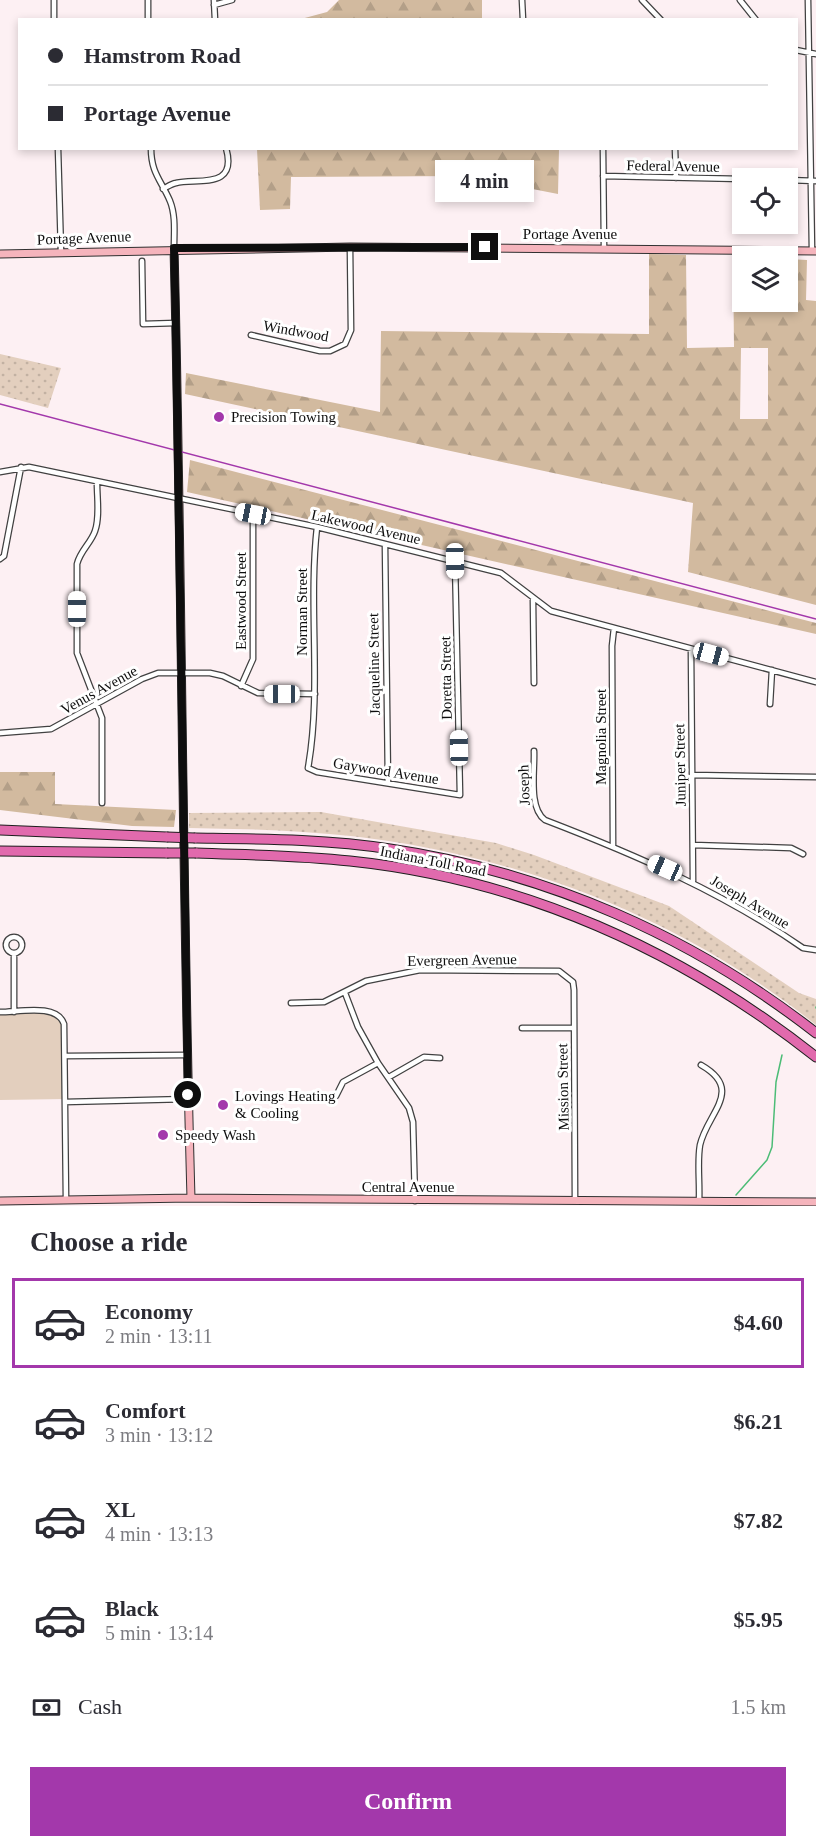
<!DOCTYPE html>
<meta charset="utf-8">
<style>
:root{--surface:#fff;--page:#f2f2f3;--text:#2b2b33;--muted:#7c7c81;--line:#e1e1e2;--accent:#a338ab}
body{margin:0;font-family:"Times New Roman",serif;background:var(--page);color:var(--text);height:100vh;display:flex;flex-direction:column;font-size:22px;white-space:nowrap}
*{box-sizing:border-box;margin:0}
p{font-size:20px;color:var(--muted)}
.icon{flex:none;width:33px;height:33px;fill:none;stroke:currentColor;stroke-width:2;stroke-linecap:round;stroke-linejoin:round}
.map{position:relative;height:1206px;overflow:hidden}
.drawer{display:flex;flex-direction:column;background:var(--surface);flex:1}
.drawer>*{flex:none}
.guide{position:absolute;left:18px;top:18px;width:780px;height:132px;border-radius:0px;box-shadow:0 3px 9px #0003;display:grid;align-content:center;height:132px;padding:0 30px;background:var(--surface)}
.buttons{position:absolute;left:732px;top:168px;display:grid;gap:12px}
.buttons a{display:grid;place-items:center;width:66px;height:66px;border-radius:0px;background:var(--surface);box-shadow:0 3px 9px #0003;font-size:30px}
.end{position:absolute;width:27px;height:27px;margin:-14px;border:8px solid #0e0e0e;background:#fff;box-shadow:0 0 0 3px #fff}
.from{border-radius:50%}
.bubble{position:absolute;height:42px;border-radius:0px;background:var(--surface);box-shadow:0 3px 9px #0003;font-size:20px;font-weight:600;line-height:42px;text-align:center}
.car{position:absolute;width:18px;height:36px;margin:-18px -9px;border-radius:8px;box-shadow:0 0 4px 2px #0007;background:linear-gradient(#fff 24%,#345 0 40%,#fff 0 76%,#345 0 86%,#fff 0)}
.guide b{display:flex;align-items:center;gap:21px;height:57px;font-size:22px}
.guide b+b{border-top:2px solid var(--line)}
.guide i{width:15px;height:15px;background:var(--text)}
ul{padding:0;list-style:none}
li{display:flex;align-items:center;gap:18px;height:90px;margin:0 12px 9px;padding:0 18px;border:3px solid transparent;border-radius:0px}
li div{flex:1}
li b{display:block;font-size:22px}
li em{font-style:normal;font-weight:600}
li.selected{border-color:var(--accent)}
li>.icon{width:54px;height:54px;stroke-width:1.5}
h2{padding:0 30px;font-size:27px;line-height:72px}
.pay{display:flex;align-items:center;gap:15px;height:66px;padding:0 30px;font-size:22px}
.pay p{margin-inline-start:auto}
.action{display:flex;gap:12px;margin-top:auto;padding:12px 30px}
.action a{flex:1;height:69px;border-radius:0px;background:var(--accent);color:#fff;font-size:24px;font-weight:600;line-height:69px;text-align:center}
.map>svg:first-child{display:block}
</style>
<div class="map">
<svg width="816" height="1206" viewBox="0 0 816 1206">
<defs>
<pattern id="grass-dots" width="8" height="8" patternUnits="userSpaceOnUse" patternTransform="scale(1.5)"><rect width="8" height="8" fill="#e3cfbe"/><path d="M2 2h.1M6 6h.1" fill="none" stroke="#c2b1a2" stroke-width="1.8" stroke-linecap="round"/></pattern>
<pattern id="forest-firs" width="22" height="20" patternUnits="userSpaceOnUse" patternTransform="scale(1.5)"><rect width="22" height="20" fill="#d2ba9f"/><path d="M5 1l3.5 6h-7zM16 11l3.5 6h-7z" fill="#b39f88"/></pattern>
</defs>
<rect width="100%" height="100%" fill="#fdf0f3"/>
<path fill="url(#grass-dots)" d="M 0,354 L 61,368 L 48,408 L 0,395 Z
M 321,812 L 496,843 L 534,855 L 669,906 L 799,993 L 816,999 L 816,1025 C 671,909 489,843 303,832 C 266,829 227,829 189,828 L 189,813 Z"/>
<path fill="url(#forest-firs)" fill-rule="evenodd" d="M 339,0 L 482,0 L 482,19 L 301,19 L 327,12 Z
M 257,149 L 559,149 L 558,194 L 465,176 L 291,177 L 290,209 L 260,210 Z
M 649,254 L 686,255 L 687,348 L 734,347 L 733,256 L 742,257 L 742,302 L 788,302 L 788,259 L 807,260 L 806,300 L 816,301 L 816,605 L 688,572 L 693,503 L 185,394 L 186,373 L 380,412 L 381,331 L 649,334 ZM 741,348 L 768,348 L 768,419 L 740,419 Z
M 190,460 L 816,623 L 816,634 L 187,492 Z
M 0,772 L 55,772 L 55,804 L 176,810 L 174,827 L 132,826 L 0,810 Z"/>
<path fill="#e3cfbe" d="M 53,1011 L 62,1017 L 65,1099 L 0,1100 L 0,1012 Z"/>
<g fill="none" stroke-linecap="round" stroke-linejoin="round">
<path stroke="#4cbc76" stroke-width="1.5" d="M 816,1008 L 816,1007
M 736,1195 L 767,1160 L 772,1147 L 776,1082 L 782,1055"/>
<g stroke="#414141" stroke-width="7">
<path id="street" d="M 54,0 L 54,20
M 148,0 L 148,20
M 214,0 L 215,20
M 522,0 L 523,20
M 642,0 L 661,20
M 740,0 L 756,20
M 808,0 L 812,251
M 214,5 L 232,0
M 796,50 L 816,54
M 58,148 L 61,252
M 151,148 C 151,173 161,180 170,201 C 176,216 174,233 174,248
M 603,148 L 604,247
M 675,148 L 676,178
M 603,176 L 742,179
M 788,180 L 816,181
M 163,189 C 167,187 171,184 176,183 C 198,178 238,190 226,148
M 142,261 L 143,324 L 176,323
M 251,335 L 320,351 L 330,351 L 345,344 L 351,330 L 350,247
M 0,472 L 29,467 L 317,527 L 501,573 L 551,611 L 816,682
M 97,483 C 97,498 100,517 95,531 C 91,543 80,551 77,564 L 77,653 L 102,718 L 102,803
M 317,527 C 308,608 322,689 308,768 L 317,772 L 460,795 L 455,561
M 385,544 L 388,783
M 0,559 L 4,556 L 21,467
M 533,600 L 534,683
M 691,649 L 693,881
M 241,686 L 253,659 L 253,514
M 770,704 L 772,670
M 0,733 L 51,729 L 142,679 L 158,673 L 210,673 L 223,676 L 258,693 L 315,694
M 534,751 C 535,770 528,808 545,820 C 636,855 722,892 803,948 L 816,950
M 692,775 L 816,777
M 693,845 L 791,848 L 803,854
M 613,846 L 612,646 L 614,628
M6 945a8 8 0 1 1 16 0a8 8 0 1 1-16 0Z
M 345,993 L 358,1027 L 378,1063 L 409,1108 L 413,1122 L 415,1201
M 291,1003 L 324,1002 L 366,981 L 420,970 L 559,971 L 573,982 L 574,990 L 575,1200
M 0,1012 C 19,1012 57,1003 64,1024 L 66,1200
M 14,1012 L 14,954
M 522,1028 L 574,1028
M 65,1056 L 187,1055
M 389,1077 L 424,1057 L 440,1058
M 336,1096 L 343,1082 L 378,1063
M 65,1102 L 188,1099
M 699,1201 C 700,1183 697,1162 700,1145 C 707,1113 745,1090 701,1065"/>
</g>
<g stroke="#303030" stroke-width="9">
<path id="secondary" d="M 174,248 C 182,565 182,882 191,1198
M 0,254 L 350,247 L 816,251
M 0,1201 L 191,1198 L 816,1202"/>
</g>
<g stroke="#1f1f1f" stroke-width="11">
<path id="highway" d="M 0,830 L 167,837
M 195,838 C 260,839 326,839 390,849 C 546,872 692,936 816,1033
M 0,851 L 167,853
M 196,853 C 247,855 299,855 350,861 C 522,879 681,950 816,1057"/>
</g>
<use href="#street" stroke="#fff" stroke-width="4.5"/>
<use href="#secondary" stroke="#f5b4bc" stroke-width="7"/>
<use href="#highway" stroke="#e16aad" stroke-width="9"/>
<path stroke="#a338ab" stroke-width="1.5" d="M 0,404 L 816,619"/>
<g stroke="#1f1f1f" stroke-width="11" stroke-linecap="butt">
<path id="highway-bridge" d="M 167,837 L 195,838
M 167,853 L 196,853"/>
</g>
<use href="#highway-bridge" stroke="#e16aad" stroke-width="9"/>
</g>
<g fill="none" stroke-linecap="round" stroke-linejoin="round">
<path stroke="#0e0e0e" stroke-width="8" d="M 188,1095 C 183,812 181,530 174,248 L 485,247"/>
</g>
<g fill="#a338ab" stroke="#fff" stroke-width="2">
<circle cx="219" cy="417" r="6"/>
<circle cx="223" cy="1105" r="6"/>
<circle cx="163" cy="1135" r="6"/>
</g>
<g text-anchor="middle" stroke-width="6" stroke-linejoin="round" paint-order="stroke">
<g font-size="15" fill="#0e0e0e" stroke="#fff">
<text transform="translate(673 166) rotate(1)" y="5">Federal Avenue</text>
<text x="570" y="239">Portage Avenue</text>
<text transform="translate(84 238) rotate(-2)" y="5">Portage Avenue</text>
<text transform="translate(296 331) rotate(10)" y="5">Windwood</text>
<text transform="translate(366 527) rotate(13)" y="5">Lakewood Avenue</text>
<text transform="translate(241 601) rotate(-90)" y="5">Eastwood Street</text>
<text transform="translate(302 612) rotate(-90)" y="5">Norman Street</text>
<text transform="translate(374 664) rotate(-91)" y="5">Jacqueline Street</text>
<text transform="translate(446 678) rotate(-91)" y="5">Doretta Street</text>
<text transform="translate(99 690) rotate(-29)" y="5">Venus Avenue</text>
<text transform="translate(601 737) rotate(-90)" y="5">Magnolia Street</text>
<text transform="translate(680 765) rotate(-91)" y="5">Juniper Street</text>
<text transform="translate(386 771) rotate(9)" y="5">Gaywood Avenue</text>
<text transform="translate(524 785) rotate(-92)" y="5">Joseph</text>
<text transform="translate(433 861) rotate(11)" y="5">Indiana Toll Road</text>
<text transform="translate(750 902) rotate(31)" y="5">Joseph Avenue</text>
<text transform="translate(462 960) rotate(-1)" y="5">Evergreen Avenue</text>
<text transform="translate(563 1087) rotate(-91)" y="5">Mission Street</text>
<text x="408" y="1192">Central Avenue</text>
</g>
<g font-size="15" fill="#0e0e0e" stroke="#fff" text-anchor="start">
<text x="231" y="422">Precision Towing</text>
<text x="235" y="1101">Lovings Heating<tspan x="235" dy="17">&amp; Cooling</tspan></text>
<text x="175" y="1140">Speedy Wash</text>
</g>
</g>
</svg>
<div class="buttons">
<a><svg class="icon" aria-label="locate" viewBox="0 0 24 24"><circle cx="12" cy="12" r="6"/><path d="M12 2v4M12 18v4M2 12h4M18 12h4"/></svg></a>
<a><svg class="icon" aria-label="layers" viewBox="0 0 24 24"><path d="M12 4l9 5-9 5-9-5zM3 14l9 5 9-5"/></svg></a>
</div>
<i class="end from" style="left:188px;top:1095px"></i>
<i class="end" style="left:485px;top:247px"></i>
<div class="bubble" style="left:435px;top:160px;width:99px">4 min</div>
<i class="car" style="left:253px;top:514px;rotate:281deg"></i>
<i class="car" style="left:455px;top:561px;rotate:179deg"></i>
<i class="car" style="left:77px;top:609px;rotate:0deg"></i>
<i class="car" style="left:711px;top:654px;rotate:105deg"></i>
<i class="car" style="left:282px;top:694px;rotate:270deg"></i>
<i class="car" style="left:459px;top:748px;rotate:359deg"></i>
<i class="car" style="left:665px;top:868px;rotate:294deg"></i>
<div class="guide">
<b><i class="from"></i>Hamstrom Road</b>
<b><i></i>Portage Avenue</b>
</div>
</div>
<section class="drawer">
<h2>Choose a ride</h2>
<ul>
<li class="selected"><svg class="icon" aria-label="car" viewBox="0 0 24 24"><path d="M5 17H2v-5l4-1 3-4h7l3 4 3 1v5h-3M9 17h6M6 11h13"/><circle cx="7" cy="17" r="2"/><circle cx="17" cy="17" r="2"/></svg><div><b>Economy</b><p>2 min · 13:11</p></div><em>$4.60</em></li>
<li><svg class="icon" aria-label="car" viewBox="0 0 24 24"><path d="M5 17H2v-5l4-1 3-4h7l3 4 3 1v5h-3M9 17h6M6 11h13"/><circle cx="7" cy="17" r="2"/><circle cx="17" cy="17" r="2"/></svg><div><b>Comfort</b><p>3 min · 13:12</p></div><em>$6.21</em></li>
<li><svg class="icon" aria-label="car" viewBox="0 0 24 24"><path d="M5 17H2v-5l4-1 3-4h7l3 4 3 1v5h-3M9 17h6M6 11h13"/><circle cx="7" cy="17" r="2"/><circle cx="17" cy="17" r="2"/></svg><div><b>XL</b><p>4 min · 13:13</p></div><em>$7.82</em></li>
<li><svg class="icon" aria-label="car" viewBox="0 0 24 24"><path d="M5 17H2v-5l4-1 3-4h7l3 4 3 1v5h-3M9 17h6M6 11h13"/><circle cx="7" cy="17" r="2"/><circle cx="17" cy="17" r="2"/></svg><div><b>Black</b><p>5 min · 13:14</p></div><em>$5.95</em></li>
</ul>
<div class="pay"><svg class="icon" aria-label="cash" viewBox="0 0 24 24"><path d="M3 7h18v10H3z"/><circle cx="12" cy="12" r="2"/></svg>Cash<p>1.5 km</p></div>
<div class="action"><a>Confirm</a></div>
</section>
